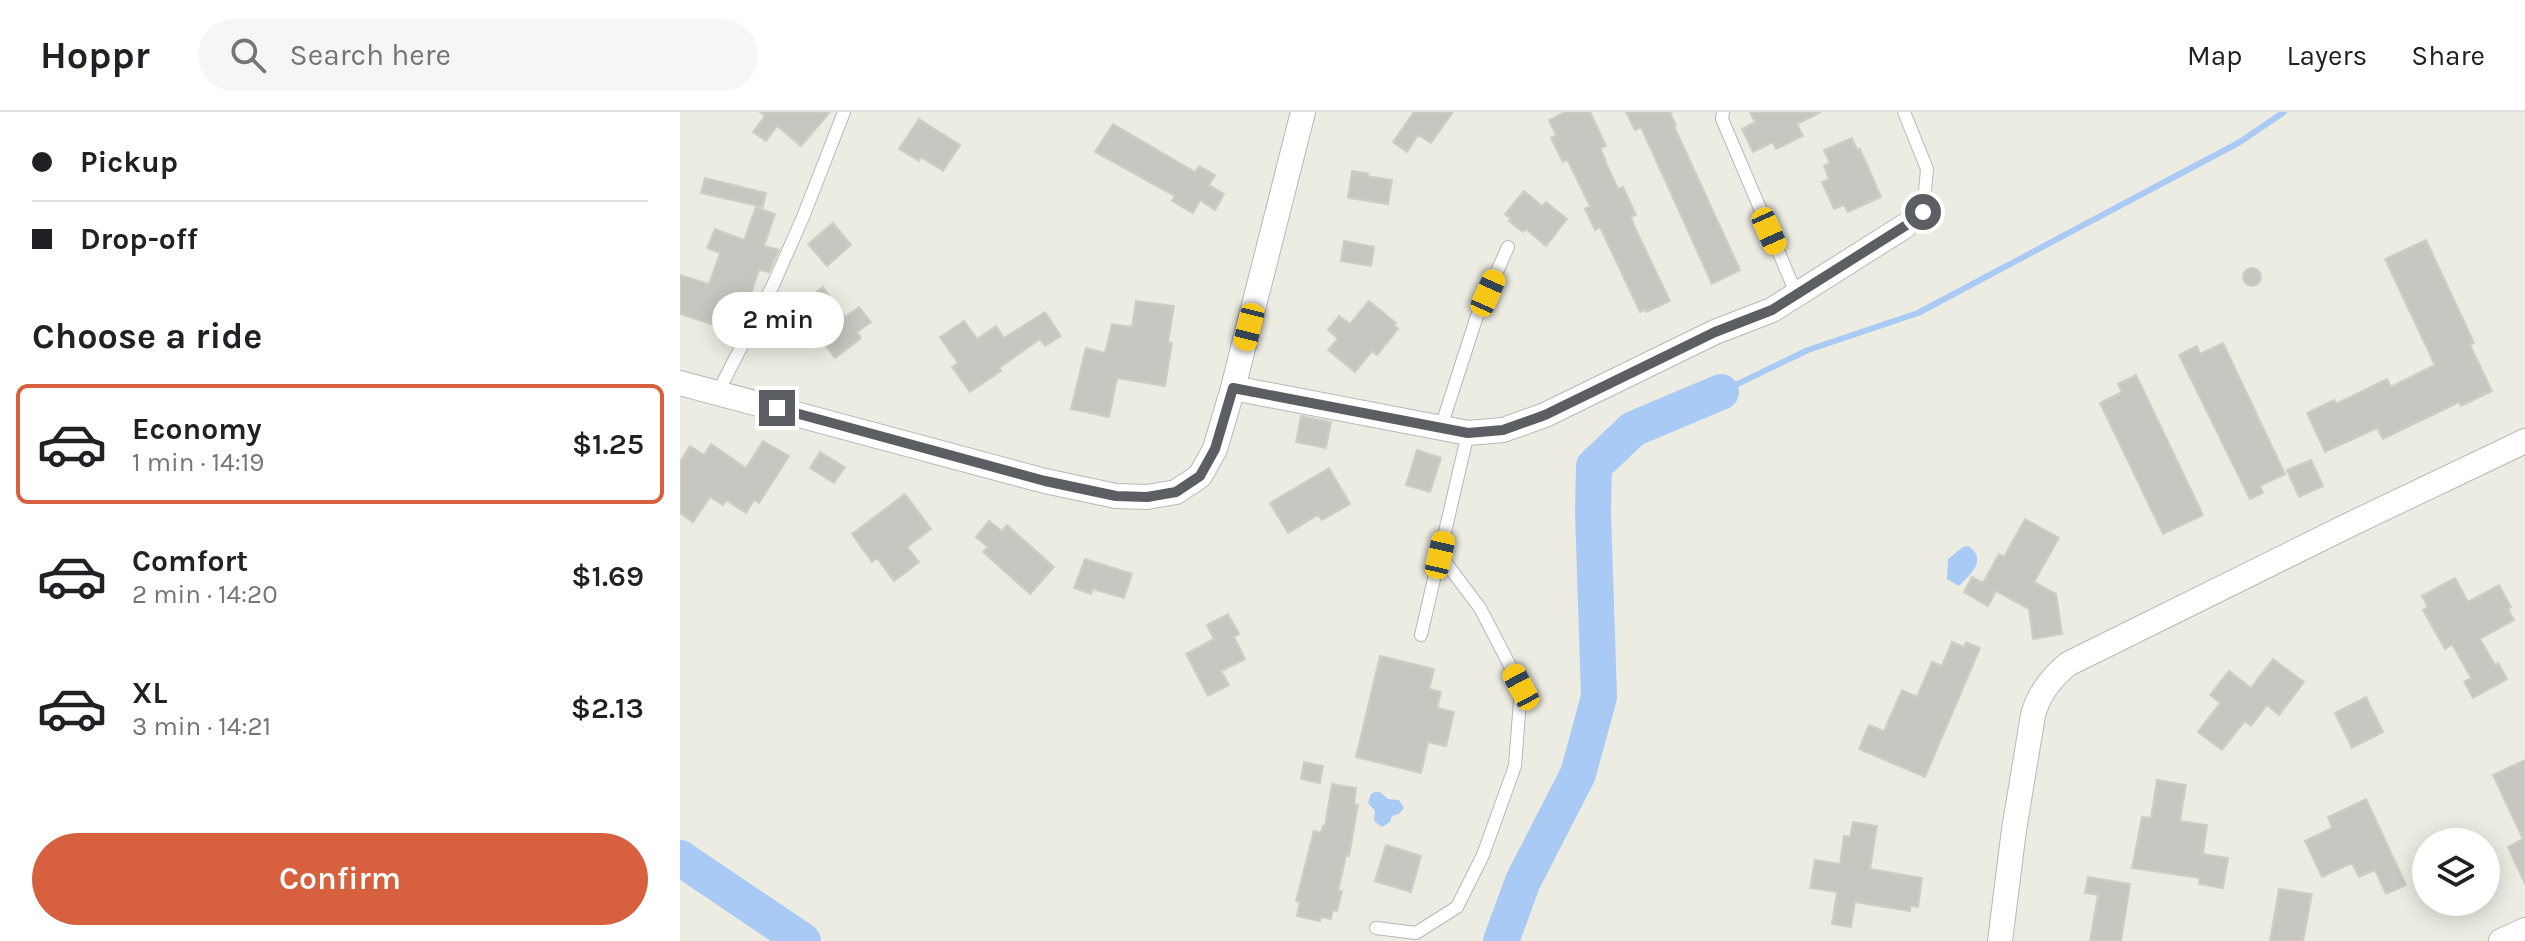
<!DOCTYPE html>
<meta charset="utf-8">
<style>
:root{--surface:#fff;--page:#f6f6f6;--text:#202124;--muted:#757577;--line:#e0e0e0;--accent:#d7603f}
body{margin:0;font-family:Karla,sans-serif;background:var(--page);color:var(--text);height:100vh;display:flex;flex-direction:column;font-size:30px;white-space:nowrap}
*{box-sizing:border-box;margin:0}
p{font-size:26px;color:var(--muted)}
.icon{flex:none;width:44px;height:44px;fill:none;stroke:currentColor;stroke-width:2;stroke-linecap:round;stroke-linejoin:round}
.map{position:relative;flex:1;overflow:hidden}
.sheet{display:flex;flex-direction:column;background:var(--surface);width:680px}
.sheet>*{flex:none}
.top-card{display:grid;align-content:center;height:176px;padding:0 32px;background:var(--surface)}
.controls{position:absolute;left:1732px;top:716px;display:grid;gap:16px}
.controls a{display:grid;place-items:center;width:88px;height:88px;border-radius:50%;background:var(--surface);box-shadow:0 4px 20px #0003;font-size:40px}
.end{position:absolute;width:36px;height:36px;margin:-18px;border:10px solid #5b5e62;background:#fff;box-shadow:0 0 0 4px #fff}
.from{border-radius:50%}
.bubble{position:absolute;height:56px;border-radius:28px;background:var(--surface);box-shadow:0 4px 20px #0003;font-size:26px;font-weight:600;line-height:56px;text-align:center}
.car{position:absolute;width:24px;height:48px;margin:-24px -12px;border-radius:10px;box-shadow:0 0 6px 2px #0007;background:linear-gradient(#f5c518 24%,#345 0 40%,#f5c518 0 76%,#345 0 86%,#f5c518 0)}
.top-card b{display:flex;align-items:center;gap:28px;height:76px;font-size:30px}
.top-card b+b{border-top:2px solid var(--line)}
.top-card i{width:20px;height:20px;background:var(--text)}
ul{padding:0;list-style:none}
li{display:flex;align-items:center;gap:24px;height:120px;margin:0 16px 12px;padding:0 16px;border:4px solid transparent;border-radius:12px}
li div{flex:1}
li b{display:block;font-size:30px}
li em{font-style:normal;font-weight:600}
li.active{border-color:var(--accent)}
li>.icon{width:72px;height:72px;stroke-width:1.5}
h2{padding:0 32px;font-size:36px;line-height:96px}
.cta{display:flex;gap:16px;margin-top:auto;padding:16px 32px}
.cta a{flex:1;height:92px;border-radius:48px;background:var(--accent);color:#fff;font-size:32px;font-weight:600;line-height:92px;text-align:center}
header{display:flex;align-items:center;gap:48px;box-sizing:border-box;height:112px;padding:0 40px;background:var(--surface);border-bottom:2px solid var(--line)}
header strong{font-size:38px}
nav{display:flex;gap:44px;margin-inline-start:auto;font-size:28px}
.search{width:560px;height:72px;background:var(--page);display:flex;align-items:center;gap:20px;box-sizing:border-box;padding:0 28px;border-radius:44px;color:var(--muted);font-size:30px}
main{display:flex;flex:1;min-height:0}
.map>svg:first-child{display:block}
</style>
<header>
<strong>Hoppr</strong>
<div class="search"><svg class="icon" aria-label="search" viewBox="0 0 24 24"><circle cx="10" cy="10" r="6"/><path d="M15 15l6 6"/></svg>Search here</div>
<nav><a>Map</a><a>Layers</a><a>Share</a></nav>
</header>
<main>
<section class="sheet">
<div class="top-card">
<b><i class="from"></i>Pickup</b>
<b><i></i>Drop-off</b>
</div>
<h2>Choose a ride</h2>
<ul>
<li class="active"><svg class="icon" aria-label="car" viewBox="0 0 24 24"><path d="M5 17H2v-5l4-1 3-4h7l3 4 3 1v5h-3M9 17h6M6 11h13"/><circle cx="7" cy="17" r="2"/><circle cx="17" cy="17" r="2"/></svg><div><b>Economy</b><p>1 min · 14:19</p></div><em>$1.25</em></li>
<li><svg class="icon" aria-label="car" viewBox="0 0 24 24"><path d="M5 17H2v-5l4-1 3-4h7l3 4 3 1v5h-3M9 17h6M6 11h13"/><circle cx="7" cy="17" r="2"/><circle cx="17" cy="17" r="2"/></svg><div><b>Comfort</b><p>2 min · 14:20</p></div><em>$1.69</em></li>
<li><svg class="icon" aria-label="car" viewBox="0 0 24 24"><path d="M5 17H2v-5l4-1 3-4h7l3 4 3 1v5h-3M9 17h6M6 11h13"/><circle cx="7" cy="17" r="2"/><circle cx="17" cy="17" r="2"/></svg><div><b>XL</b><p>3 min · 14:21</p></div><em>$2.13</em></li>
</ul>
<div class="cta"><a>Confirm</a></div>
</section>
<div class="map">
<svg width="1845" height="829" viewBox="0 0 1845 829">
<rect width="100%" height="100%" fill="#ecece3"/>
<path fill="#aacaf6" d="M 1288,434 C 1308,447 1291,462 1279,474 L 1267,467 L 1268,447 L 1283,435 Z
M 695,680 L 700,680 L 708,687 L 719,688 L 724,696 L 719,702 L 712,704 L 710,710 L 702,715 L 694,709 L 695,699 L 688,691 L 691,682 Z"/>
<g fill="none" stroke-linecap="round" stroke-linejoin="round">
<path stroke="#aacaf6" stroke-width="6" d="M 1041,280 L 1128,238 L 1238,201 L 1560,30 L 1604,0"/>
<path stroke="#aacaf6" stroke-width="36" d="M 0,746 L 123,829
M 821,829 L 843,769 L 898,662 L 919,585 L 913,400 L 914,354 L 953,317 L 1041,280"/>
</g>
<path fill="#c8c6c0" stroke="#d0cec2" stroke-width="2" d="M 80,0 L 150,0 L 121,34 L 97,14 L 86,29 L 73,20 L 85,4 Z
M 734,0 L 773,0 L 751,31 L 738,23 L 727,40 L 713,30 Z
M 885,0 L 910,0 L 926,34 L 920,36 L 925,47 L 924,47 L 938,77 L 943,75 L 956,103 L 951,105 L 955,116 L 990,189 L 966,200 L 965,197 L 960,200 L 920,115 L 915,118 L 905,97 L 910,94 L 887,47 L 883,50 L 871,26 L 876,23 L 869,8 Z
M 946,0 L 993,0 L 990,1 L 996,13 L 994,14 L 1060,158 L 1032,172 L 961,15 L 955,18 Z
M 1070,0 L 1141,0 L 1117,12 L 1123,24 L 1096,37 L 1093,30 L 1073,40 L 1062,17 L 1075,10 Z
M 239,7 L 280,33 L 263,59 L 241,45 L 239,49 L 219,37 Z
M 433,12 L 515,60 L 519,54 L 535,63 L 529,73 L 544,82 L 535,98 L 520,88 L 513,101 L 492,89 L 495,84 L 415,40 Z
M 1172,26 L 1177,38 L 1180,37 L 1201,85 L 1168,100 L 1164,93 L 1154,97 L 1142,70 L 1149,67 L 1144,54 L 1150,51 L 1144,38 Z
M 672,59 L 688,61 L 687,64 L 712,68 L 708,92 L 668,86 Z
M 25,66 L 86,81 L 83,95 L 21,81 Z
M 844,79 L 862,94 L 866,90 L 887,107 L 866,134 L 846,117 L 843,120 L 829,109 L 831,107 L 825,102 Z
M 76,95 L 95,102 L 84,134 L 99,138 L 89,160 L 79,158 L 61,212 L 50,208 L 47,217 L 0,202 L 0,163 L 29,172 L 40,141 L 27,136 L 35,117 L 64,128 Z
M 153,111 L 171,133 L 147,154 L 128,132 Z
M 1746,128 L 1794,231 L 1790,233 L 1812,279 L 1781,294 L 1779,290 L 1703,327 L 1697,316 L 1645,340 L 1627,301 L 1654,288 L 1656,292 L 1707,267 L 1711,275 L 1755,253 L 1705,147 Z
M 664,129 L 694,135 L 691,154 L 661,149 Z
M1563 165a9 9 0 1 1 18 0a9 9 0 1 1-18 0Z
M 143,175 L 165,205 L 179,195 L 191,210 L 177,220 L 181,226 L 155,246 L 137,222 L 133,225 L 113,198 Z
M 456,189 L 494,194 L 488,230 L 492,231 L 485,274 L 437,266 L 429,305 L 391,297 L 406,236 L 425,241 L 432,212 L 452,215 Z
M 689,189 L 716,211 L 714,213 L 718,217 L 697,243 L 692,239 L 675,260 L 648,238 L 658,227 L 648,218 L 659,204 L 670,212 Z
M 365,200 L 381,224 L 365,234 L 360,227 L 319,256 L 321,259 L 290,280 L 272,255 L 278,251 L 260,225 L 284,209 L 297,227 L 316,214 L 324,226 Z
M 1543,231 L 1605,362 L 1580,374 L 1583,381 L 1570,387 L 1499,243 L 1517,234 L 1520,242 Z
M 1456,263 L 1523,403 L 1483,422 L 1420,291 L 1442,280 L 1438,272 Z
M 621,304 L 651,310 L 646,336 L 616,330 Z
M 83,329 L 109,344 L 79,391 L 74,388 L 66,401 L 46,388 L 43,393 L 30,385 L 13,410 L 0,401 L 0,350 L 10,334 L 24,343 L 31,332 L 66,356 Z
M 737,338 L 761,346 L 750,380 L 726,373 Z
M 140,340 L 165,355 L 154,371 L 130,356 Z
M 1631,348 L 1643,374 L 1619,385 L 1607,358 Z
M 649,356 L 670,392 L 642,408 L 638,403 L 608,421 L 590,391 Z
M 225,382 L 251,417 L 227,435 L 239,450 L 214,469 L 197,446 L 192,450 L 172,422 Z
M 1345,407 L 1379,426 L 1354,470 L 1376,482 L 1382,522 L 1353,527 L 1349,497 L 1316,479 L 1308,494 L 1284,480 L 1292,465 L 1303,471 L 1319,442 L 1324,445 Z
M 309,409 L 322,419 L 327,413 L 374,455 L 350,482 L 303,440 L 308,435 L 296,425 Z
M 405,447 L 452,462 L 444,486 L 413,477 L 411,482 L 394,476 Z
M 1775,466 L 1788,490 L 1819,473 L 1831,495 L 1828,497 L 1834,508 L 1800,527 L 1815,553 L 1818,551 L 1827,567 L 1793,586 L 1784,570 L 1791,566 L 1772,532 L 1765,537 L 1743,498 L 1748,495 L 1742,484 Z
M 548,502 L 559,522 L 554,525 L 565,547 L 541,559 L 549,573 L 528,584 L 506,542 L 534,527 L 527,513 Z
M 1272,530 L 1284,535 L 1286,530 L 1300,536 L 1245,665 L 1179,637 L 1189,613 L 1204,619 L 1222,578 L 1237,585 L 1252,550 L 1262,554 Z
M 700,544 L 754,557 L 749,577 L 761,580 L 757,596 L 774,600 L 766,634 L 748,630 L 741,661 L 676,645 Z
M 1593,547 L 1624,570 L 1599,603 L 1587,593 L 1571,614 L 1565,609 L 1542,638 L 1518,620 L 1540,591 L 1530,583 L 1549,559 L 1571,576 Z
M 1686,585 L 1703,620 L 1672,636 L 1655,601 Z
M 1845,648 L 1845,772 L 1828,735 L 1843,727 L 1813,663 Z
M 624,650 L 643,654 L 640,671 L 621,667 Z
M 1477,668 L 1506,673 L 1500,709 L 1527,713 L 1523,742 L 1548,746 L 1543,776 L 1519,772 L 1520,766 L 1452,756 L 1462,705 L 1471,706 Z
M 652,672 L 676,676 L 674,692 L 678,693 L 669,744 L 666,744 L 658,779 L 662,779 L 657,799 L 653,798 L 651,807 L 641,805 L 640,809 L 617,804 L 620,790 L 616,789 L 634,719 L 641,721 L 643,714 L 645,714 Z
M 1686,687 L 1726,773 L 1706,782 L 1695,758 L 1679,765 L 1672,751 L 1642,765 L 1625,729 L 1652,716 L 1648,705 Z
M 1173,710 L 1197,714 L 1190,757 L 1242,766 L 1238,795 L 1230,794 L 1230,799 L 1175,790 L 1171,815 L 1152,812 L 1157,780 L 1130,776 L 1135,748 L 1160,752 L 1164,724 L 1170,725 Z
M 706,733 L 741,744 L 731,780 L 695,769 Z
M 1408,765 L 1450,772 L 1441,829 L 1410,829 L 1418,783 L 1405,781 Z
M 1599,777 L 1632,782 L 1623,829 L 1590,829 Z"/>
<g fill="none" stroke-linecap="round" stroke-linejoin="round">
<g stroke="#b6b8bc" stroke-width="14">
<path id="service" d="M 1043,0 L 1042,7 L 1116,181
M 1224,0 L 1247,57 L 1243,100 L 1225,114
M 38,280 L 93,173 L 123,105 L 164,0
M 761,315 L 797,204 L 828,135
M 741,523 L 788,321
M 696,816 L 736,821 L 777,795 L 803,743 L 835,654 L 841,575 L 800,496 L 760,443"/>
</g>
<g stroke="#b6b8bc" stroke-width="26">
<path id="minor" d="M 0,271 L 365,369 L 436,384 L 467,385 L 496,380 L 520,364 L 535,337 L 553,276 L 623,0
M 553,276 L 788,321 L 823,318 L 865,303 L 1035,220 L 1092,198 L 1225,114
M 1320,829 L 1334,718 L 1353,603 C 1359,581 1371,566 1388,552 L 1671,412 L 1845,329
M 1821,829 L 1845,818"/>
</g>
<use href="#service" stroke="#fff" stroke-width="12"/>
<use href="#minor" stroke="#fff" stroke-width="24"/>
</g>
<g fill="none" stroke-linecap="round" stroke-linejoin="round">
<path stroke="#5b5e62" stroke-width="10" d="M 97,296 L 365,369 L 436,384 L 467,385 L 496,380 L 520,364 L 535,337 L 553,276 L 788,321 L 823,318 L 865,303 L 1035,220 L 1092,198 L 1225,114 L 1243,100"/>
</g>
</svg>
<div class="controls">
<a><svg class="icon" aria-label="layers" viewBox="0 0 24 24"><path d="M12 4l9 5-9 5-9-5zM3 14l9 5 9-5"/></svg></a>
</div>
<i class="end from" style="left:1243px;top:100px"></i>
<i class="end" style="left:97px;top:296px"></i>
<div class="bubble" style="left:32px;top:180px;width:132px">2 min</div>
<i class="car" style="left:1089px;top:119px;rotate:156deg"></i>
<i class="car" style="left:808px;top:181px;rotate:24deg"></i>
<i class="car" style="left:569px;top:215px;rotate:194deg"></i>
<i class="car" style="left:760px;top:443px;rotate:13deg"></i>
<i class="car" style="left:841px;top:575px;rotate:332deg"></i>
</div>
</main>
